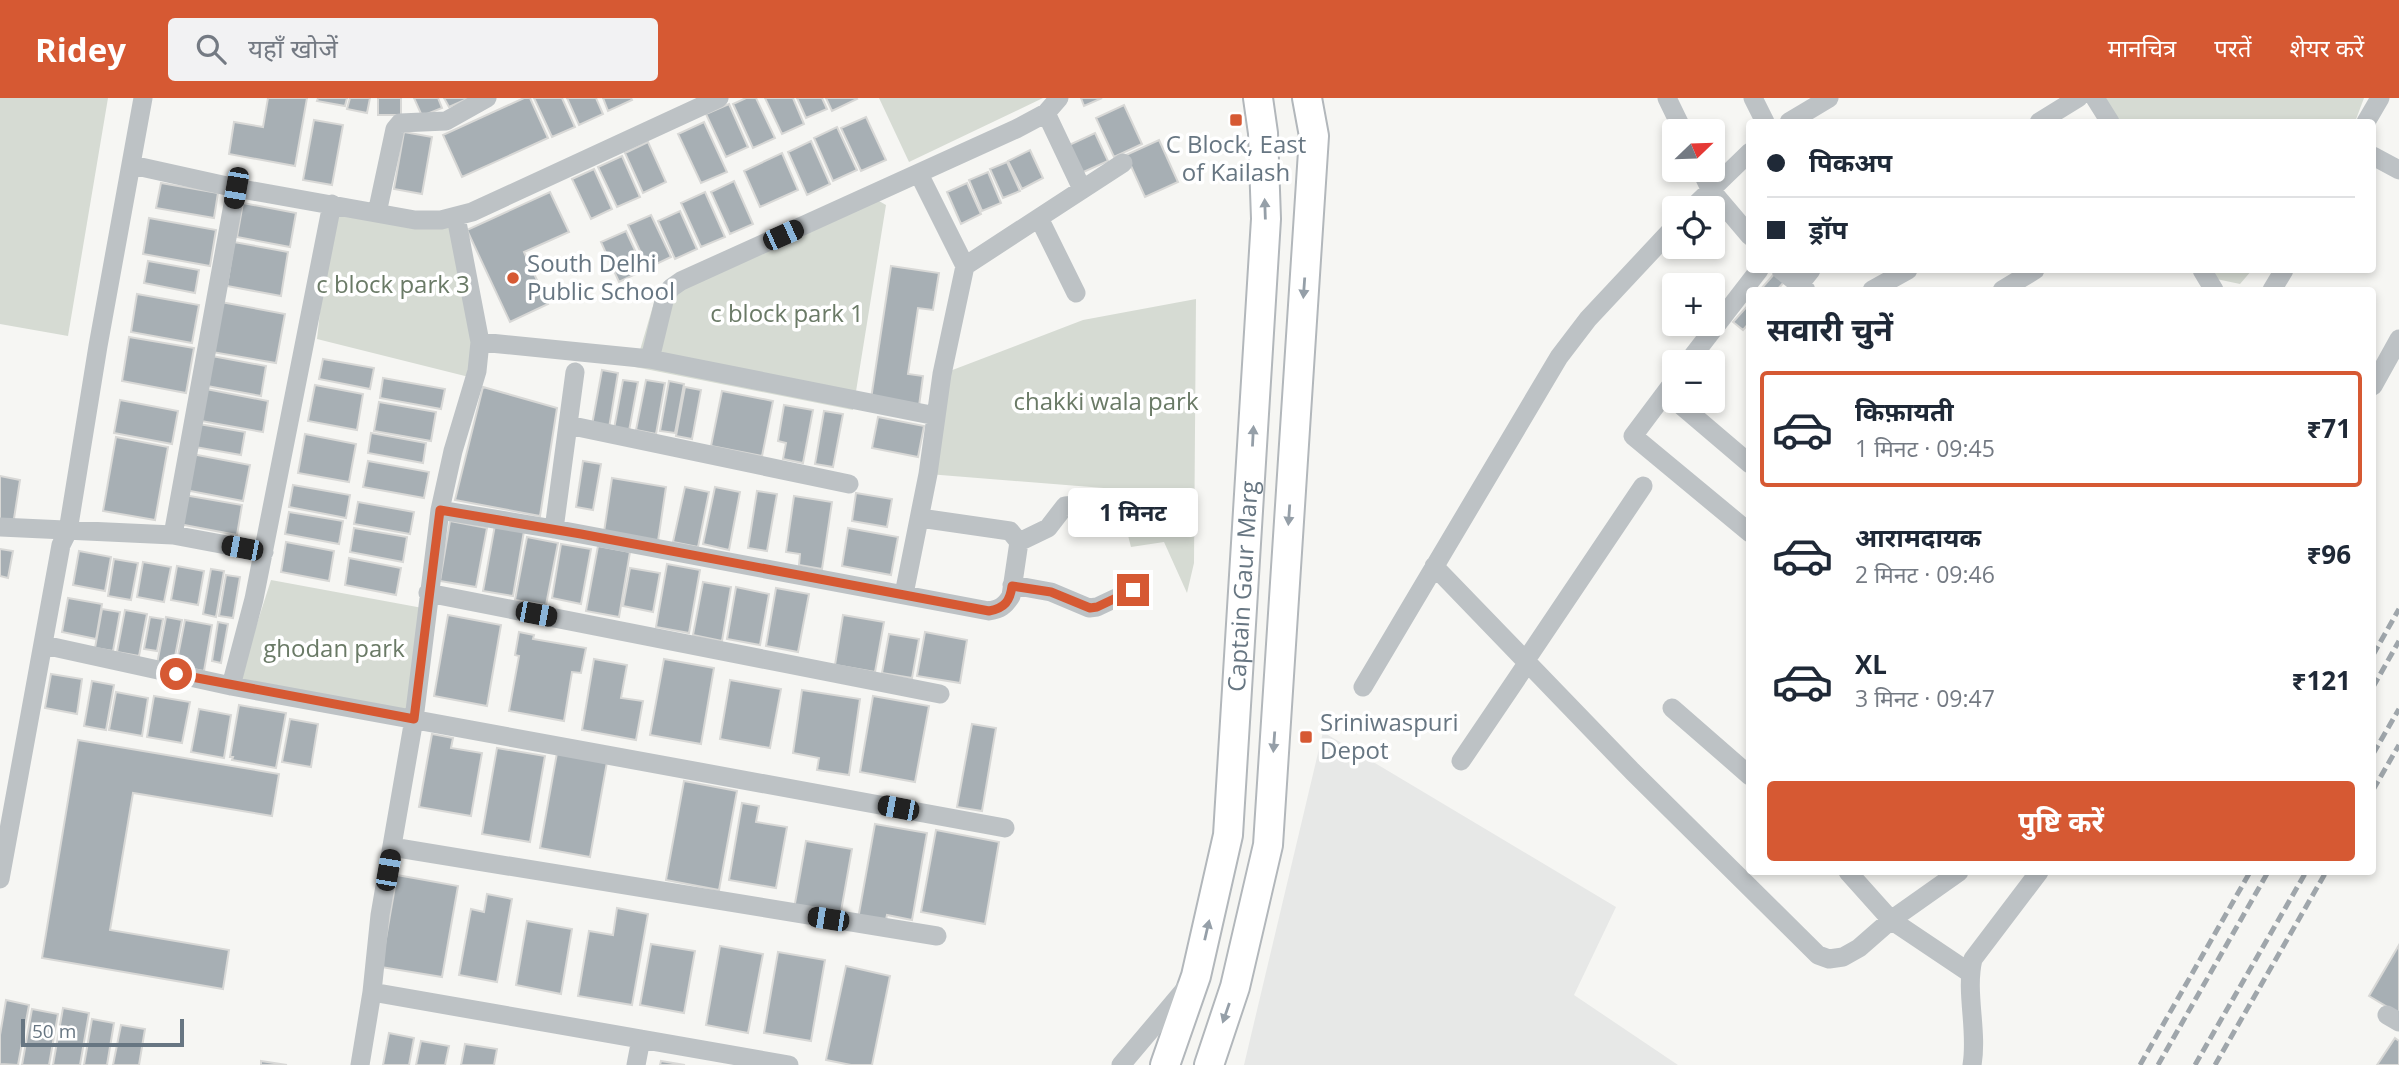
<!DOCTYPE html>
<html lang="hi">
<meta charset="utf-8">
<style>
:root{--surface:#fff;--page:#f2f2f3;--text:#1f2937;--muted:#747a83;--line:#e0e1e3;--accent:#d65933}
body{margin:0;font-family:"Open Sans","Noto Sans Devanagari",sans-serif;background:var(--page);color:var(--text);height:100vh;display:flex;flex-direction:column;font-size:26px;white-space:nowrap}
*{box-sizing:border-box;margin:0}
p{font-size:23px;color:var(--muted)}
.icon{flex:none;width:38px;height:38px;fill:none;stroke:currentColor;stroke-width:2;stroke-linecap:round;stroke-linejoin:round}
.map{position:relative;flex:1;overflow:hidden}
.details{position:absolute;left:1746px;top:189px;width:630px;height:588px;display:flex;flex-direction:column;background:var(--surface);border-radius:7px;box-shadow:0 4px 10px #0003}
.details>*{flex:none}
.hud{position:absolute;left:1746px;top:21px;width:630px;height:154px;border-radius:7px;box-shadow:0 4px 10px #0003;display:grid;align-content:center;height:154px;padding:0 21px;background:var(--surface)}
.needle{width:46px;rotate:67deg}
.buttons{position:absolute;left:1662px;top:21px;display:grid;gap:14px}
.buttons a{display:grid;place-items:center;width:63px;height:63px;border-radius:7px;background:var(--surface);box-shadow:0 4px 10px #0003;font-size:35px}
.scale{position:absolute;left:21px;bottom:18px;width:163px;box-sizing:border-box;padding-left:7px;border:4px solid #677682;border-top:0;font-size:19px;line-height:24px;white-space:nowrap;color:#677682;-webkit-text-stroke:5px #fff;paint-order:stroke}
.end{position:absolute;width:32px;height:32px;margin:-16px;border:9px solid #d65933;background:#fff;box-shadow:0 0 0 4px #fff}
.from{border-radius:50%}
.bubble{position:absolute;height:49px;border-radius:7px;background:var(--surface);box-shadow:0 4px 10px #0003;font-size:23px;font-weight:700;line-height:49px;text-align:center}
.car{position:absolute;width:21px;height:42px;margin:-21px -10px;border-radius:9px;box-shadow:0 0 5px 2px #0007;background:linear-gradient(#222 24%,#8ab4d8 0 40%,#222 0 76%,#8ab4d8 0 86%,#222 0)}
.hud b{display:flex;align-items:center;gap:24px;height:66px;font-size:26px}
.hud b+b{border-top:2px solid var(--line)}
.hud i{width:18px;height:18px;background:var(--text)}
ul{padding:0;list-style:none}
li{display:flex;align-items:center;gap:21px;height:116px;margin:0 14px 10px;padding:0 7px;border:4px solid transparent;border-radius:7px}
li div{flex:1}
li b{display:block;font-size:26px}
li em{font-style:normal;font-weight:700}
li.current{border-color:var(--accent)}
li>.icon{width:63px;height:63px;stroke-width:1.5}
h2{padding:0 21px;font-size:32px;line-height:84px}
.primary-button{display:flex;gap:14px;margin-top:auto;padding:14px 21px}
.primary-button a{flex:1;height:80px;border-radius:7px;background:var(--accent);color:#fff;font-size:28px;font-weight:700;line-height:80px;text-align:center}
header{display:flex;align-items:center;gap:42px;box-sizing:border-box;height:98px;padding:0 35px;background:var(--accent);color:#fff}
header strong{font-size:33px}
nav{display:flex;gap:38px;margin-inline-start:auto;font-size:24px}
.search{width:490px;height:63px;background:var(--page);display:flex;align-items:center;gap:18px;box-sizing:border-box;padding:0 24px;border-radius:7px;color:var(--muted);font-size:26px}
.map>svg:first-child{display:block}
</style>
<header>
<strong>Ridey</strong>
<div class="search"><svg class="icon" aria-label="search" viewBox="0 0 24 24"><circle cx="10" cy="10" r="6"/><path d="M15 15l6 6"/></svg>यहाँ खोजें</div>
<nav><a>मानचित्र</a><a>परतें</a><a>शेयर करें</a></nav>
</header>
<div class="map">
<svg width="2399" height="967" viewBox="0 0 2399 967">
<rect width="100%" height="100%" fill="#f6f6f3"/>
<path fill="#e7e8e7" d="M 1323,634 L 1616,809 L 1574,897 L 1678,967 L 1244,967 Z"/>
<path fill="#d6dbd3" d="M 0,0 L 108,0 L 68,238 L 0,226 Z
M 879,0 L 1043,0 L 909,64 Z
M 2102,0 L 2364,0 L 2355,24 L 2116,24 Z
M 865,95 L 886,107 L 853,312 L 635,269 L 658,191 L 683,176 Z
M 332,106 L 450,120 L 480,244 L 473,280 L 317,241 Z
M 2202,172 L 2252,172 L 2240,186 L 2207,179 Z
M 1196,201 L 1194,465 L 1187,495 L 1164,444 L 1131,449 L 1116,391 L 928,376 L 942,276 L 1083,222 Z
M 271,482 L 428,511 L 409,624 L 236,591 Z"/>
<path fill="#a7afb4" stroke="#d8d8d6" stroke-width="2" d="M 268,0 L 307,0 L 295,68 L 229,56 L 234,24 L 263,29 Z
M 318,0 L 347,0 L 345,8 L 317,3 Z
M 350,0 L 370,0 L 367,15 L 347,11 Z
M 378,0 L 401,0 L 401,17 L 378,17 Z
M 414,0 L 438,0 L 442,10 L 422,18 Z
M 444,0 L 469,0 L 449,9 Z
M 524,0 L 530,0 L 548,40 L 462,79 L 443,37 Z
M 534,0 L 562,0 L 575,29 L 552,39 Z
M 567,0 L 596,0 L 603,16 L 579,27 Z
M 603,0 L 631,0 L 632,2 L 608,13 Z
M 746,0 L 756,0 L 775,40 L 753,50 L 733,6 Z
M 765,0 L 793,0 L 804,26 L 782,36 Z
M 797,0 L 822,0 L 827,11 L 806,20 Z
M 826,0 L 856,0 L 857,1 L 832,13 Z
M 1081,0 L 1102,0 L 1084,8 Z
M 729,6 L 748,49 L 726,59 L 706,16 Z
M 1124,7 L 1142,46 L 1114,59 L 1096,20 Z
M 866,19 L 886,62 L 861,73 L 841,30 Z
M 314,22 L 343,27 L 332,87 L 303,82 Z
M 704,24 L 727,74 L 701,85 L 678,36 Z
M 837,29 L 857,72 L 833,83 L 814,40 Z
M 404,34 L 432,39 L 422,96 L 394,91 Z
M 1095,35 L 1108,63 L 1079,76 L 1067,48 Z
M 1159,42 L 1178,84 L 1145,99 L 1126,57 Z
M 811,43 L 830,86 L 807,97 L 788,54 Z
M 648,44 L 666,84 L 643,95 L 625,55 Z
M 1030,52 L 1043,80 L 1022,91 L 1008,63 Z
M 782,55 L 798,92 L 760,109 L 744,73 Z
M 622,58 L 640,99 L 617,109 L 598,69 Z
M 1007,64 L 1020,93 L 1003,100 L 990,71 Z
M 594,71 L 612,111 L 591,121 L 572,81 Z
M 988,74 L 1001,105 L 982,113 L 969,82 Z
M 734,83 L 753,126 L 730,136 L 711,94 Z
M 161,85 L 218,95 L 214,120 L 156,110 Z
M 967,85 L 981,116 L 961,126 L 947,94 Z
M 550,94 L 569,134 L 524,154 L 548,206 L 510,224 L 467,132 Z
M 705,94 L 725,139 L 701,149 L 681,105 Z
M 243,105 L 296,115 L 290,149 L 237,139 Z
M 680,113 L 697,151 L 675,161 L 658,123 Z
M 651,117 L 671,159 L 648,170 L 628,127 Z
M 149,120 L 216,132 L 210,168 L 143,156 Z
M 626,133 L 644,172 L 619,184 L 601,144 Z
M 234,144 L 288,154 L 281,198 L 227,188 Z
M 148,163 L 199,172 L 195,195 L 144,185 Z
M 891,168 L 939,175 L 933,212 L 918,210 L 908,276 L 923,278 L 919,308 L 871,301 Z
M 1775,175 L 1785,183 L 1777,192 L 1760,192 Z
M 137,196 L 199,207 L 192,245 L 131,234 Z
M 221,204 L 285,216 L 276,265 L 212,254 Z
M 1750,205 L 1750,224 L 1743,232 L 1733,224 Z
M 129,239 L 194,250 L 186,295 L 122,283 Z
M 212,258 L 266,268 L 261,298 L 207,288 Z
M 323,261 L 374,270 L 370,291 L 319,281 Z
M 602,272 L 618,275 L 609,330 L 592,327 Z
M 383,280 L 445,291 L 441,311 L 380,300 Z
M 623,282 L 638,284 L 629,333 L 614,331 Z
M 646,282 L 665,285 L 656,336 L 636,332 Z
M 669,283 L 684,286 L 675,335 L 660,333 Z
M 315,287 L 363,296 L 357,332 L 308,323 Z
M 483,289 L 557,310 L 540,418 L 455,402 Z
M 685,289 L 701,292 L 692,341 L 676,338 Z
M 206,291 L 268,303 L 263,334 L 201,323 Z
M 722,293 L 773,303 L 762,358 L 711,348 Z
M 120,302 L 178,313 L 172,346 L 114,335 Z
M 379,304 L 436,314 L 431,343 L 374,333 Z
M 784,307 L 813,312 L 803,365 L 783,361 L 786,345 L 778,343 Z
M 824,313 L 843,316 L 833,369 L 815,366 Z
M 878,319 L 924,328 L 918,359 L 872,350 Z
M 199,326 L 245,334 L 241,357 L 195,349 Z
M 371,335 L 426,345 L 423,365 L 368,355 Z
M 305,336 L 356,346 L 349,384 L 298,375 Z
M 116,339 L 168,349 L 155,422 L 103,413 Z
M 192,356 L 250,367 L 243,403 L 185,392 Z
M 368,363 L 429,374 L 424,400 L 363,389 Z
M 583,363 L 601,366 L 593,412 L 576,409 Z
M 0,378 L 20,382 L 13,427 L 0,425 Z
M 612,380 L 666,389 L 658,443 L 604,434 Z
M 293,387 L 350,397 L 346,420 L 289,409 Z
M 685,389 L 709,394 L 698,449 L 673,444 Z
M 715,389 L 740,394 L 729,452 L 703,446 Z
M 757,393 L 777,396 L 767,453 L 748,450 Z
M 856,395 L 892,401 L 887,429 L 852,423 Z
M 184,397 L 242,407 L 237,437 L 179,426 Z
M 794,398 L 832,404 L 822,471 L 799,467 L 800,456 L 786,454 Z
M 358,404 L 414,414 L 410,436 L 354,426 Z
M 289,414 L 343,423 L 339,446 L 285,436 Z
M 450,423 L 487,430 L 476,489 L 440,483 Z
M 495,427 L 524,433 L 513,498 L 483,493 Z
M 354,430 L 407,439 L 403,464 L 350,454 Z
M 848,430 L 898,439 L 891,477 L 842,468 Z
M 527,439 L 558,445 L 546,507 L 515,502 Z
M 286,444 L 334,453 L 329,483 L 281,474 Z
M 561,446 L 591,451 L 581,506 L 552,500 Z
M 598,448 L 630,454 L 619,519 L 586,513 Z
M 0,451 L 13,453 L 8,480 L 0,478 Z
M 79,453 L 111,459 L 105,493 L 73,487 Z
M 349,460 L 401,470 L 396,497 L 345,487 Z
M 114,461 L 138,465 L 131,502 L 108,498 Z
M 143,464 L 171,469 L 164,504 L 137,499 Z
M 667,466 L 700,472 L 689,535 L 656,529 Z
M 177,468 L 204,473 L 198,507 L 171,502 Z
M 630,470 L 660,475 L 653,514 L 623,508 Z
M 211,471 L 224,473 L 216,519 L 203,516 Z
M 226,477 L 240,479 L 233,520 L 219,518 Z
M 703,484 L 731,489 L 722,543 L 693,537 Z
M 736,489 L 769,496 L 760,547 L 727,541 Z
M 776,490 L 809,496 L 798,554 L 766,548 Z
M 68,500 L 102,506 L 96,541 L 62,534 Z
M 102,511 L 120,514 L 113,553 L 95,550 Z
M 125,512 L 147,516 L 139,558 L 117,554 Z
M 448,517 L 501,527 L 487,608 L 434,598 Z
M 843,517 L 884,524 L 875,574 L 835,567 Z
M 150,519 L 163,521 L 157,553 L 144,551 Z
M 166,519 L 182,522 L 173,569 L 157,566 Z
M 185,522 L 212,527 L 204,573 L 176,568 Z
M 218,524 L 228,526 L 221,565 L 212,563 Z
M 519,534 L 534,537 L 533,541 L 586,550 L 581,575 L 572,574 L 564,623 L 509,613 L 519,558 L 515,557 Z
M 925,534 L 967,542 L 960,585 L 917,578 Z
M 889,536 L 919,541 L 912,580 L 882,575 Z
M 594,561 L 627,567 L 621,600 L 643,603 L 636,642 L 582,632 Z
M 664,561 L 714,570 L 701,646 L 650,637 Z
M 51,576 L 82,581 L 77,616 L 45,610 Z
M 730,582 L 781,591 L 770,650 L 720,641 Z
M 92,583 L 114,587 L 106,632 L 84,628 Z
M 802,592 L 860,601 L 849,677 L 817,672 L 819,660 L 793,655 Z
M 116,594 L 148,600 L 142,638 L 109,632 Z
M 154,598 L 190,604 L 182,645 L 147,639 Z
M 873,598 L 929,608 L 915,684 L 860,674 Z
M 239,607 L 286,615 L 276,670 L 232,662 L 233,659 L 230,659 Z
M 199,611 L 231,617 L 224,660 L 191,654 Z
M 290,621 L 318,626 L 311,669 L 282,664 Z
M 972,626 L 996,630 L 982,713 L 957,709 Z
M 432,636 L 453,640 L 451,650 L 482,655 L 471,718 L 419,709 Z
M 78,642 L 279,676 L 272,718 L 133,695 L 110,832 L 229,852 L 223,891 L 42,860 Z
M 497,650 L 545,658 L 530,744 L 482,736 Z
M 557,655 L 607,664 L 590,759 L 540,750 Z
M 684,683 L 737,693 L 719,792 L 666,782 Z
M 742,705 L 759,708 L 756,724 L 787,729 L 776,790 L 729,782 Z
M 875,726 L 927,735 L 912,822 L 887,817 L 885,826 L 858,821 Z
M 936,732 L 999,744 L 985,826 L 921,814 Z
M 806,743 L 852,751 L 840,819 L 794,811 Z
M 397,777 L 458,788 L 442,879 L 381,869 Z
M 487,796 L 512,801 L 497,884 L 459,877 L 471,811 L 484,814 Z
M 617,810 L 648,816 L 632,907 L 578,898 L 589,833 L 613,837 Z
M 527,823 L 572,831 L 561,896 L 516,887 Z
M 651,846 L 695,853 L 684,915 L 640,907 Z
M 2399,847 L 2399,916 L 2369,898 Z
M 720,848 L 763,856 L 748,935 L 706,927 Z
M 778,854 L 825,862 L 811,943 L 764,935 Z
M 846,868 L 890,878 L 872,967 L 851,967 L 826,962 Z
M 6,902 L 29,907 L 18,967 L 0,966 L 0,937 Z
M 63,910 L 89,915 L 80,967 L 53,967 Z
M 32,911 L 58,916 L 49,967 L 22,967 Z
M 92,921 L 114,925 L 107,967 L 84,967 Z
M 121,927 L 145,931 L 139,967 L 113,967 Z
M 389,935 L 414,940 L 409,967 L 383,967 Z
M 2395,940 L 2399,943 L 2399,967 L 2377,967 Z
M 421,943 L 449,948 L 445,967 L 416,967 Z
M 465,946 L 497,951 L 494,967 L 461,967 Z
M 261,963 L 287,967 L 261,967 Z
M 661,963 L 685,967 L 660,967 Z"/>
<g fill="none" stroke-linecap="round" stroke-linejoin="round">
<g stroke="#b2b7bb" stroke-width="32">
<g id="secondary">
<path id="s1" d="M 1165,967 L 1196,878 L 1228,737 L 1266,121 L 1263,35 L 1258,0"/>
<path d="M 1209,967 L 1235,889 L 1268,747 L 1314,38 L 1307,0"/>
</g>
</g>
<path stroke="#bdc2c5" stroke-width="19" d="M 1667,0 L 1683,33
M 1753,0 L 1765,24
M 2095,0 L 2110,24
M 1046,15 L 1082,91
M 1789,24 L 1829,0
M 2039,24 L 2078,0
M 2366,24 L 2380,0
M 2373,58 L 2399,72
M 132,67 L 236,90 L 415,122 L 441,122 L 472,114 L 719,0
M 1701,72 L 1710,91 L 1750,138
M 1692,110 L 1750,54
M 377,115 L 395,31 L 400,25 L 446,23 L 487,0
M 1039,120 L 1076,195
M 965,168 L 1123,65
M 1781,172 L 1806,192
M 2202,172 L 2214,192
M 1799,187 L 1811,172
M 1872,192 L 1908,172
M 2002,192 L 2035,172
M 2272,192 L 2284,172
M 480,244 L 650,261 L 936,318
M 650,261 L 665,199 L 671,190 L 681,183 L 1016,31 L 1046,15 L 1059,0
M 1688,264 L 1759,172
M 1675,282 L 1633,338 L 1750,435
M 2373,288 L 2399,241
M 1676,303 L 1750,366
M 568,327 L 849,386
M 440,412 L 554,431 L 989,513 C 1000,511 1005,508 1011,498 L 1019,444 L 1010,433 L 920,420
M 0,429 L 173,437 L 264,454
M 554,431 L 575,274
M 173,437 L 236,90
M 1019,444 L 1048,430 L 1065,408 L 1097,405
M 1434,468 L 1632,673 L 1818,857 L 1829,861 L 1843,859 L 1859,850 L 1891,822 L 1959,774
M 1012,487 L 1051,494 L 1089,510 L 1097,509 L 1133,492
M 428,495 L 940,596
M 904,496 L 928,376 L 942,276 L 965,168 L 919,76
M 44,547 L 231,588 L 1005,730
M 1526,562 L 1643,388
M 231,588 L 254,501 L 332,106
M 1363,589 L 1559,259 L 1588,221 L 1675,128
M 1672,610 L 1750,678
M 1461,663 L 1528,564
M 392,749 L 937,838
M 1848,774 L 1891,822 L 1970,875
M 0,781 L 61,447 L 68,433 L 98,248 L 143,0
M 372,894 L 789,967
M 2387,917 L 2399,924
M 360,967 L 372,894 L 380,817 L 414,621 L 440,412 L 453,353 L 477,273 L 480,244 L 456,119
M 636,967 L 641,941
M 1121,967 L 1186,890
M 1972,967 C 1978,932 1965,895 1973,861 L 2039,774"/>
<use href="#secondary" stroke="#fff" stroke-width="28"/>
<path stroke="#9fa6ab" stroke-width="5" stroke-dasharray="10 5" stroke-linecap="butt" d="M 2373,557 L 2399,511
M 2373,589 L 2399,543
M 2373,656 L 2399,611
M 2373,692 L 2399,647
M 2140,967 L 2250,774
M 2158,967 L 2268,774
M 2195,967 L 2306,774
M 2215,967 L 2326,774"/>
</g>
<defs><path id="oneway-solid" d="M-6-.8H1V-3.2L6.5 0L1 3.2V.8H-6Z" transform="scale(1.75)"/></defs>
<g fill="#959fa8">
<use href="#oneway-solid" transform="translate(1265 111) rotate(-92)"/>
<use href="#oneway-solid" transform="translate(1304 190) rotate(94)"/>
<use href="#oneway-solid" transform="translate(1253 338) rotate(-87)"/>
<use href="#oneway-solid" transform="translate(1289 417) rotate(94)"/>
<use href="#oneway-solid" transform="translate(1274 644) rotate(94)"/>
<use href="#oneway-solid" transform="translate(1207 832) rotate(-77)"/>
<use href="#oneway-solid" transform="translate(1226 915) rotate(109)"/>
</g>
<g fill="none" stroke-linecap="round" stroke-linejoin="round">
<path stroke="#d65933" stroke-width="9" d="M 176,576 L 414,621 L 440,412 L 581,436 L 989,513 C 1005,510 1010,503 1012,488 L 1051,494 L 1090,510 L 1097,509 L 1133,492"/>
</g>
<g fill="#d65933" stroke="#fff" stroke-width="2.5">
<rect x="1229" y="15" width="14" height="14" rx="3.5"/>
<circle cx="513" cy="180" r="7"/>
<rect x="1299" y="632" width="14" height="14" rx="3.5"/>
</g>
<g text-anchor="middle" stroke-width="7" stroke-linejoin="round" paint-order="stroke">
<g font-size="24" fill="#677682" stroke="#fff" text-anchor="start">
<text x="1236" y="55" text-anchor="middle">C Block, East<tspan x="1236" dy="28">of Kailash</tspan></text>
<text x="527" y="174">South Delhi<tspan x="527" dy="28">Public School</tspan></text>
<text x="1320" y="633">Sriniwaspuri<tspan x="1320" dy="28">Depot</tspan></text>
</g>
<g font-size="24" fill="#6a7a66" stroke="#fff">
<text x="393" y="195">c block park 3</text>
<text x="787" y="224">c block park 1</text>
<text x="1106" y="312">chakki wala park</text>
<text x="334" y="559">ghodan park</text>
</g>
<g font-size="24" fill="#677682" stroke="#fff">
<text dy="8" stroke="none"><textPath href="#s1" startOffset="488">Captain Gaur Marg</textPath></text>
</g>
</g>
</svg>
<div class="buttons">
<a><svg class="needle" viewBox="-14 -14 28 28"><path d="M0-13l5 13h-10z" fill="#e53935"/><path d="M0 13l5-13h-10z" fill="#747a83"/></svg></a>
<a><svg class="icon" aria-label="locate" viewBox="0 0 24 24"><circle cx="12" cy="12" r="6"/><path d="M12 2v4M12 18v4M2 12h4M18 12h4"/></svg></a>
<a>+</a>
<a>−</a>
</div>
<div class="scale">50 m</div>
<i class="end from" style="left:176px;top:576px"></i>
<i class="end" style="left:1133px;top:492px"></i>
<div class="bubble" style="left:1068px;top:390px;width:130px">1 मिनट</div>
<i class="car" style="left:236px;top:90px;rotate:190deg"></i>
<i class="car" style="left:783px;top:137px;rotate:66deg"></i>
<i class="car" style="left:242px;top:450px;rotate:281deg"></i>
<i class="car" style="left:536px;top:516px;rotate:101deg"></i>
<i class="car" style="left:898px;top:710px;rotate:281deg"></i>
<i class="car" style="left:388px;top:772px;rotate:10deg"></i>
<i class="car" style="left:828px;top:821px;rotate:279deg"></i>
<div class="hud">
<b><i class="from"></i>पिकअप</b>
<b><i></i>ड्रॉप</b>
</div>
<section class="details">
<h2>सवारी चुनें</h2>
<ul>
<li class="current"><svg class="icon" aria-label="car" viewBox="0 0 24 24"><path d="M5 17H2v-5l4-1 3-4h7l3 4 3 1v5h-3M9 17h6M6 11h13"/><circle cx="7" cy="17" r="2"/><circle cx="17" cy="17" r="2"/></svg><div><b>किफ़ायती</b><p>1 मिनट · 09:45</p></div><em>₹71</em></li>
<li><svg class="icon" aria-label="car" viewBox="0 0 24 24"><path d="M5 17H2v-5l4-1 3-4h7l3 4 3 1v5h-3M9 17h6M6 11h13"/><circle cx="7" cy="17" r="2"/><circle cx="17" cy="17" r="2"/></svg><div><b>आरामदायक</b><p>2 मिनट · 09:46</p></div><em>₹96</em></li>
<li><svg class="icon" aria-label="car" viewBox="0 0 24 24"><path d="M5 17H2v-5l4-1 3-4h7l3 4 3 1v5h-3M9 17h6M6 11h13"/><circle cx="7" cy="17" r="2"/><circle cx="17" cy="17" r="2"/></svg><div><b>XL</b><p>3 मिनट · 09:47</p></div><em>₹121</em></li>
</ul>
<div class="primary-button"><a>पुष्टि करें</a></div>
</section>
</div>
